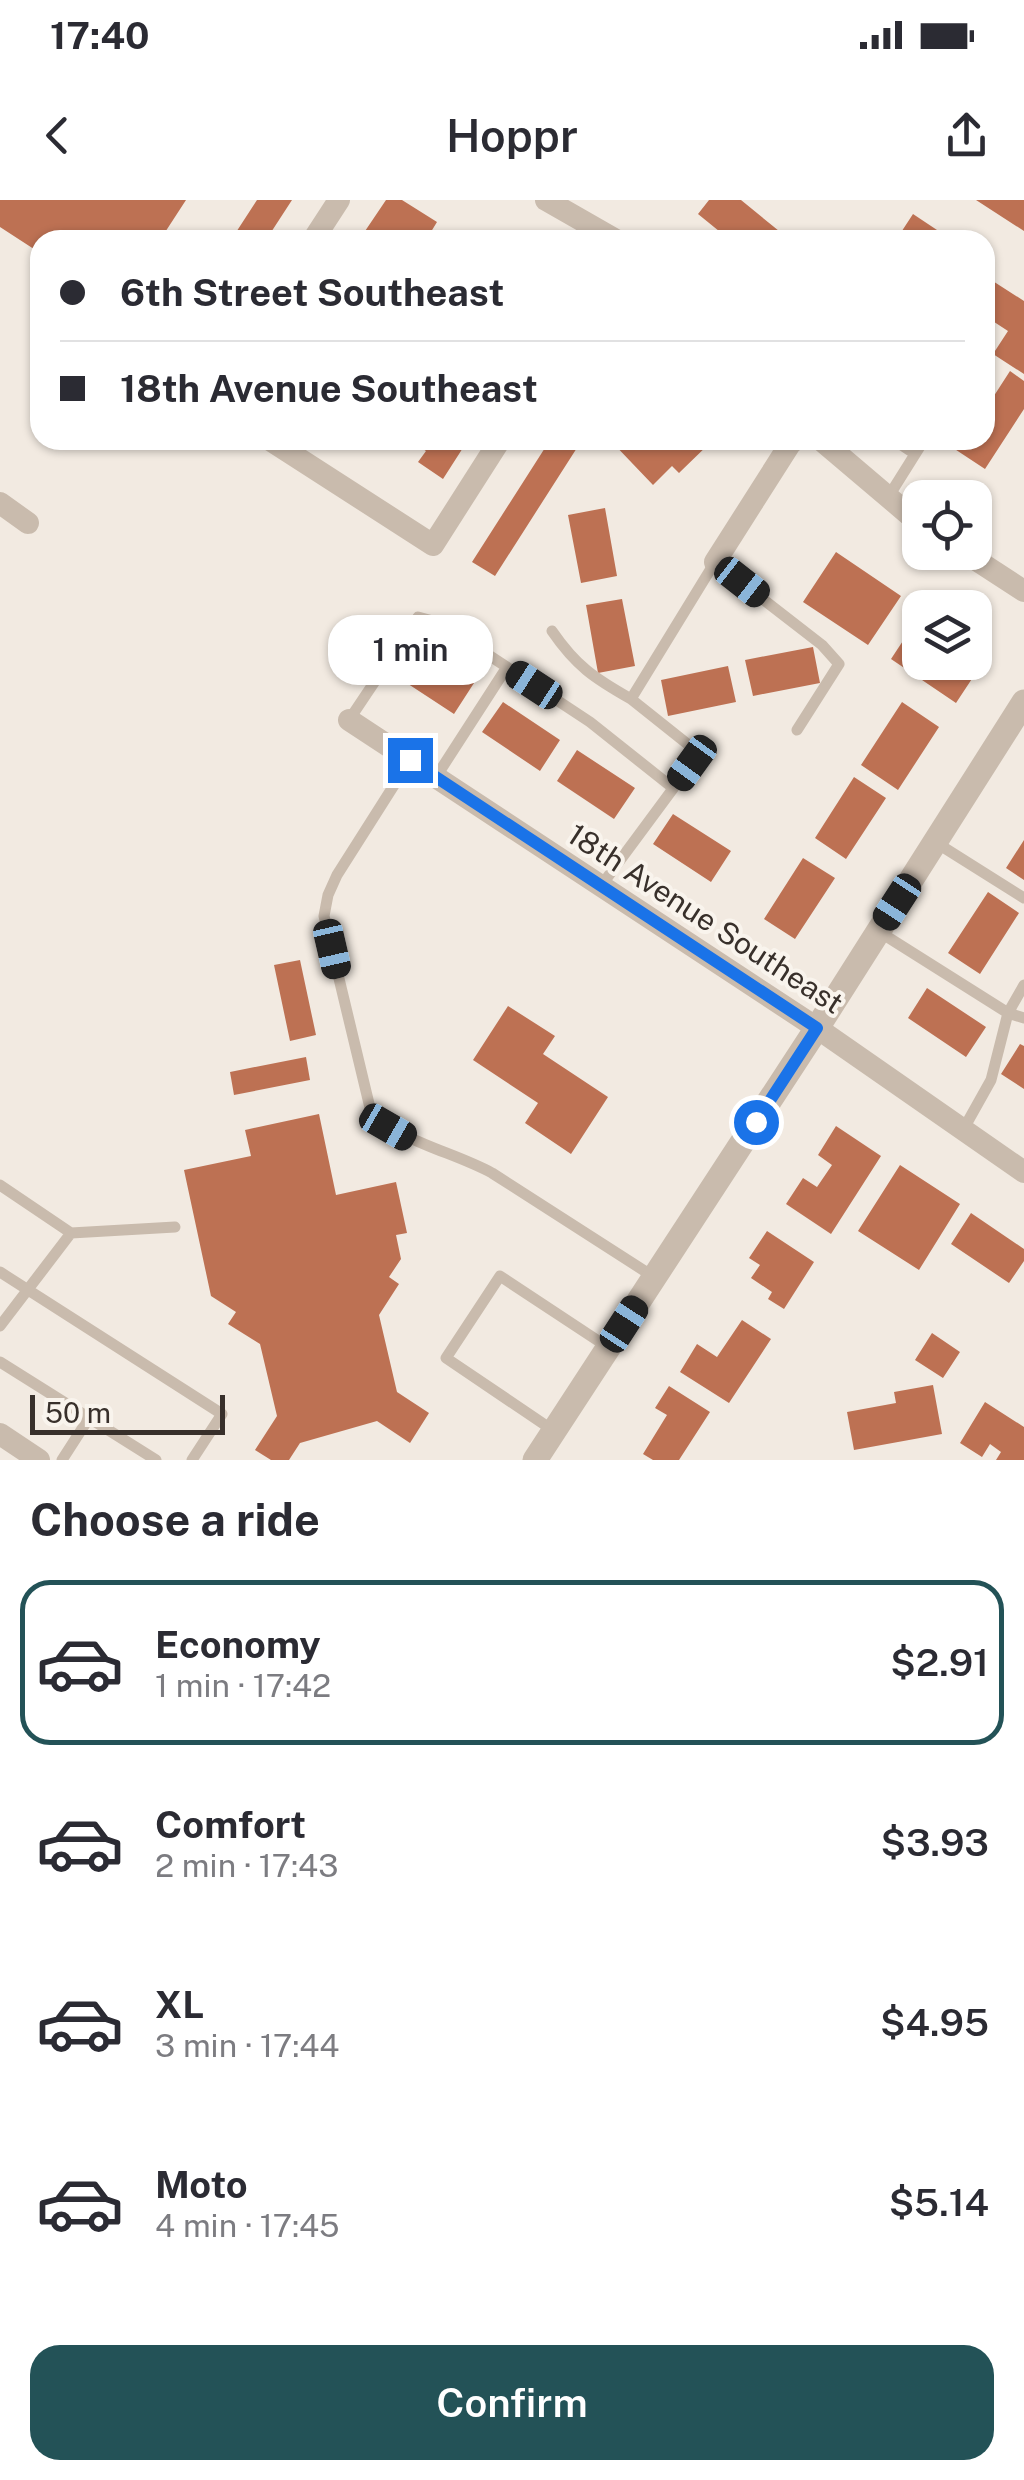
<!DOCTYPE html>
<meta charset="utf-8">
<style>
:root{--surface:#fff;--page:#f2f2f3;--text:#2b2b33;--muted:#7c7c81;--line:#e1e1e2;--accent:#235257}
body{margin:0;font-family:"Public Sans",sans-serif;background:var(--page);color:var(--text);height:100vh;display:flex;flex-direction:column;font-size:38px;white-space:nowrap}
*{box-sizing:border-box;margin:0}
p{font-size:32px;color:var(--muted)}
.icon{flex:none;width:55px;height:55px;fill:none;stroke:currentColor;stroke-width:2;stroke-linecap:round;stroke-linejoin:round}
.map{position:relative;height:1260px;overflow:hidden}
.side{display:flex;flex-direction:column;background:var(--surface);flex:1}
.side>*{flex:none}
.top-card{position:absolute;left:30px;top:30px;width:965px;height:220px;border-radius:30px;box-shadow:0 2px 8px #0004;display:grid;align-content:center;height:220px;padding:0 30px;background:var(--surface)}
.tools{position:absolute;left:902px;top:280px;display:grid;gap:20px}
.tools a{display:grid;place-items:center;width:90px;height:90px;border-radius:20px;background:var(--surface);box-shadow:0 2px 8px #0004;font-size:50px}
.scale{position:absolute;left:30px;bottom:25px;width:195px;box-sizing:border-box;padding-left:10px;border:5px solid #38302b;border-top:0;font-size:28px;line-height:35px;white-space:nowrap;color:#38302b;-webkit-text-stroke:8px #f9f4ed;paint-order:stroke}
.end{position:absolute;width:45px;height:45px;margin:-22px;border:12px solid #1a73e8;background:#fff;box-shadow:0 0 0 5px #fff}
.from{border-radius:50%}
.bubble{position:absolute;height:70px;border-radius:30px;background:var(--surface);box-shadow:0 2px 8px #0004;font-size:32px;font-weight:600;line-height:70px;text-align:center}
.car{position:absolute;width:30px;height:60px;margin:-30px -15px;border-radius:12px;box-shadow:0 0 8px 2px #0007;background:linear-gradient(#222 24%,#8ab4d8 0 40%,#222 0 76%,#8ab4d8 0 86%,#222 0)}
.top-card b{display:flex;align-items:center;gap:35px;height:95px;font-size:38px}
.top-card b+b{border-top:2px solid var(--line)}
.top-card i{width:25px;height:25px;background:var(--text)}
ul{padding:0;list-style:none}
li{display:flex;align-items:center;gap:30px;height:165px;margin:0 20px 15px;padding:0 10px;border:5px solid transparent;border-radius:30px}
li div{flex:1}
li b{display:block;font-size:38px}
li em{font-style:normal;font-weight:600}
li.on{border-color:var(--accent)}
li>.icon{width:90px;height:90px;stroke-width:1.5}
h2{padding:0 30px;font-size:45px;line-height:120px}
.button{display:flex;gap:20px;margin-top:auto;padding:20px 30px}
.button a{flex:1;height:115px;border-radius:30px;background:var(--accent);color:#fff;font-size:40px;font-weight:600;line-height:115px;text-align:center}
.status{display:flex;justify-content:space-between;align-items:center;height:70px;padding:0 50px;background:var(--surface);direction:ltr}
.status svg{height:28px;fill:currentColor}
header{display:flex;justify-content:space-between;align-items:center;height:130px;padding:0 30px;background:var(--surface);font-size:45px;font-weight:600}
.map>svg:first-child{display:block}
</style>
<div class="status"><b>17:40</b><svg viewBox="0 0 49 12"><path d="M0 12V9h3v3zM5 12V6h3v6zM10 12V3h3v9zM15 12V0h3v12zM26 1h20v11H26zM47 4h2v5h-2z"/></svg></div>
<header><svg class="icon" aria-label="back" viewBox="0 0 24 24"><path d="M15 5l-7 7 7 7"/></svg>Hoppr<svg class="icon" aria-label="share" viewBox="0 0 24 24"><path d="M12 15V3M7 8l5-5 5 5M5 13v7h14v-7"/></svg></header>
<div class="map">
<svg width="1024" height="1260" viewBox="0 0 1024 1260">
<rect width="100%" height="100%" fill="#f2eae1"/>
<path fill="#bd7153" d="M 0,0 L 186,0 L 160,40 L 40,40 L 40,53 L 0,27 Z
M 257,0 L 292,0 L 266,40 L 231,40 Z
M 386,0 L 402,0 L 437,22 L 426,40 L 359,40 Z
M 709,0 L 741,0 L 779,31 L 772,40 L 730,40 L 698,14 Z
M 976,0 L 1024,0 L 1024,31 Z
M 913,14 L 937,30 L 930,40 L 896,40 Z
M 985,76 L 1024,101 L 1024,174 L 993,154 L 1008,131 L 985,116 Z
M 1010,171 L 1024,181 L 1024,209 L 985,269 L 941,240 L 985,240 L 985,199 L 990,202 Z
M 409,240 L 468,240 L 443,279 L 418,262 L 426,251 Z
M 550,240 L 582,240 L 495,376 L 472,362 Z
M 610,240 L 713,240 L 679,273 L 672,266 L 653,285 Z
M 605,308 L 617,376 L 581,383 L 568,315 Z
M 836,352 L 901,396 L 868,445 L 803,402 Z
M 622,399 L 635,466 L 598,473 L 586,405 Z
M 920,415 L 920,462 L 975,462 L 975,443 L 989,453 L 956,503 L 891,459 Z
M 417,445 L 474,483 L 454,514 L 396,476 Z
M 813,447 L 820,483 L 753,496 L 745,460 Z
M 728,466 L 736,502 L 668,516 L 661,480 Z
M 503,502 L 560,540 L 540,571 L 482,532 Z
M 902,502 L 939,527 L 898,590 L 861,565 Z
M 577,550 L 635,588 L 614,619 L 557,581 Z
M 854,577 L 886,598 L 846,659 L 815,638 Z
M 673,614 L 731,651 L 711,682 L 653,644 Z
M 1024,640 L 1024,680 L 1006,668 Z
M 803,658 L 835,678 L 795,739 L 764,719 Z
M 988,692 L 1019,713 L 980,774 L 948,753 Z
M 300,760 L 316,835 L 290,841 L 274,765 Z
M 927,788 L 986,827 L 966,857 L 908,818 Z
M 508,806 L 555,836 L 543,854 L 608,897 L 571,954 L 525,923 L 538,903 L 473,860 Z
M 1020,844 L 1024,846 L 1024,889 L 1001,874 Z
M 306,857 L 310,880 L 234,895 L 230,872 Z
M 319,914 L 336,995 L 396,982 L 407,1033 L 396,1035 L 401,1059 L 389,1077 L 399,1084 L 379,1115 L 397,1192 L 429,1213 L 410,1243 L 377,1221 L 300,1243 L 289,1260 L 271,1260 L 255,1250 L 277,1216 L 260,1144 L 228,1124 L 236,1112 L 211,1096 L 184,970 L 251,956 L 245,930 Z
M 836,926 L 881,956 L 831,1034 L 786,1004 L 803,978 L 817,987 L 832,965 L 818,955 Z
M 900,965 L 960,1004 L 919,1070 L 858,1031 Z
M 971,1013 L 1024,1049 L 1024,1061 L 1009,1083 L 951,1044 Z
M 767,1031 L 814,1062 L 784,1109 L 768,1099 L 772,1092 L 751,1078 L 760,1065 L 749,1058 Z
M 742,1120 L 771,1139 L 729,1203 L 680,1172 L 697,1144 L 717,1157 Z
M 932,1133 L 960,1152 L 943,1178 L 915,1160 Z
M 933,1185 L 942,1234 L 854,1250 L 847,1212 L 896,1203 L 894,1192 Z
M 669,1186 L 710,1212 L 679,1260 L 653,1260 L 643,1254 L 667,1215 L 655,1208 Z
M 985,1202 L 1024,1227 L 1024,1260 L 996,1260 L 1001,1252 L 990,1244 L 982,1257 L 960,1243 Z"/>
<g fill="none" stroke-linecap="round" stroke-linejoin="round">
<path stroke="#c9bbad" stroke-width="11" d="M 894,240 L 915,254
M 887,299 L 924,240
M 552,431 C 576,466 594,478 631,499
M 349,520 L 418,417 L 440,423 L 590,522 L 673,588
M 410,560 L 337,675 L 328,695 L 324,716 L 371,912 C 406,944 451,951 492,973 L 654,1077
M 436,577 L 507,467
M 935,642 L 1024,698
M 601,686 L 692,563 L 690,546 L 631,499 L 715,362 L 822,445 L 839,464 L 797,530
M 878,731 L 1008,813 L 1024,818
M 963,930 L 991,880 L 1008,813 L 1024,785
M 0,985 L 71,1033
M 0,1072 L 222,1214 L 192,1260
M 0,1126 L 71,1033 L 175,1027
M 0,1162 L 156,1260
M 554,1231 L 446,1158 L 500,1076 L 609,1148
M 62,1260 L 89,1218"/>
<path stroke="#c9bbad" stroke-width="22" d="M 546,0 L 616,40
M 313,40 L 339,0
M 270,240 L 433,345 L 500,240
M 821,240 L 920,324
M 0,303 L 28,323
M 964,352 L 1024,391
M 715,362 L 790,244 L 795,240
M 349,520 L 817,828 L 1024,972
M 0,1234 L 39,1260"/>
<path stroke="#c9bbad" stroke-width="25" d="M 535,1260 L 817,828 L 1024,502"/>
</g>
<g fill="none" stroke-linecap="round" stroke-linejoin="round">
<path stroke="#1a73e8" stroke-width="12" d="M 410,560 L 817,828 L 756,922"/>
</g>
<g text-anchor="middle" stroke-width="8" stroke-linejoin="round" paint-order="stroke">
<g font-size="30" fill="#38302b" stroke="#f9f4ed">
<text transform="translate(705 719) rotate(33)" y="10">18th Avenue Southeast</text>
</g>
</g>
</svg>
<div class="tools">
<a><svg class="icon" aria-label="locate" viewBox="0 0 24 24"><circle cx="12" cy="12" r="6"/><path d="M12 2v4M12 18v4M2 12h4M18 12h4"/></svg></a>
<a><svg class="icon" aria-label="layers" viewBox="0 0 24 24"><path d="M12 4l9 5-9 5-9-5zM3 14l9 5 9-5"/></svg></a>
</div>
<div class="scale">50 m</div>
<i class="end from" style="left:756px;top:922px"></i>
<i class="end" style="left:410px;top:560px"></i>
<div class="bubble" style="left:328px;top:415px;width:165px">1 min</div>
<i class="car" style="left:742px;top:382px;rotate:128deg"></i>
<i class="car" style="left:534px;top:485px;rotate:303deg"></i>
<i class="car" style="left:692px;top:563px;rotate:216deg"></i>
<i class="car" style="left:897px;top:702px;rotate:213deg"></i>
<i class="car" style="left:332px;top:749px;rotate:167deg"></i>
<i class="car" style="left:388px;top:927px;rotate:120deg"></i>
<i class="car" style="left:624px;top:1124px;rotate:33deg"></i>
<div class="top-card">
<b><i class="from"></i>6th Street Southeast</b>
<b><i></i>18th Avenue Southeast</b>
</div>
</div>
<section class="side">
<h2>Choose a ride</h2>
<ul>
<li class="on"><svg class="icon" aria-label="car" viewBox="0 0 24 24"><path d="M5 17H2v-5l4-1 3-4h7l3 4 3 1v5h-3M9 17h6M6 11h13"/><circle cx="7" cy="17" r="2"/><circle cx="17" cy="17" r="2"/></svg><div><b>Economy</b><p>1 min · 17:42</p></div><em>$2.91</em></li>
<li><svg class="icon" aria-label="car" viewBox="0 0 24 24"><path d="M5 17H2v-5l4-1 3-4h7l3 4 3 1v5h-3M9 17h6M6 11h13"/><circle cx="7" cy="17" r="2"/><circle cx="17" cy="17" r="2"/></svg><div><b>Comfort</b><p>2 min · 17:43</p></div><em>$3.93</em></li>
<li><svg class="icon" aria-label="car" viewBox="0 0 24 24"><path d="M5 17H2v-5l4-1 3-4h7l3 4 3 1v5h-3M9 17h6M6 11h13"/><circle cx="7" cy="17" r="2"/><circle cx="17" cy="17" r="2"/></svg><div><b>XL</b><p>3 min · 17:44</p></div><em>$4.95</em></li>
<li><svg class="icon" aria-label="car" viewBox="0 0 24 24"><path d="M5 17H2v-5l4-1 3-4h7l3 4 3 1v5h-3M9 17h6M6 11h13"/><circle cx="7" cy="17" r="2"/><circle cx="17" cy="17" r="2"/></svg><div><b>Moto</b><p>4 min · 17:45</p></div><em>$5.14</em></li>
</ul>
<div class="button"><a>Confirm</a></div>
</section>
